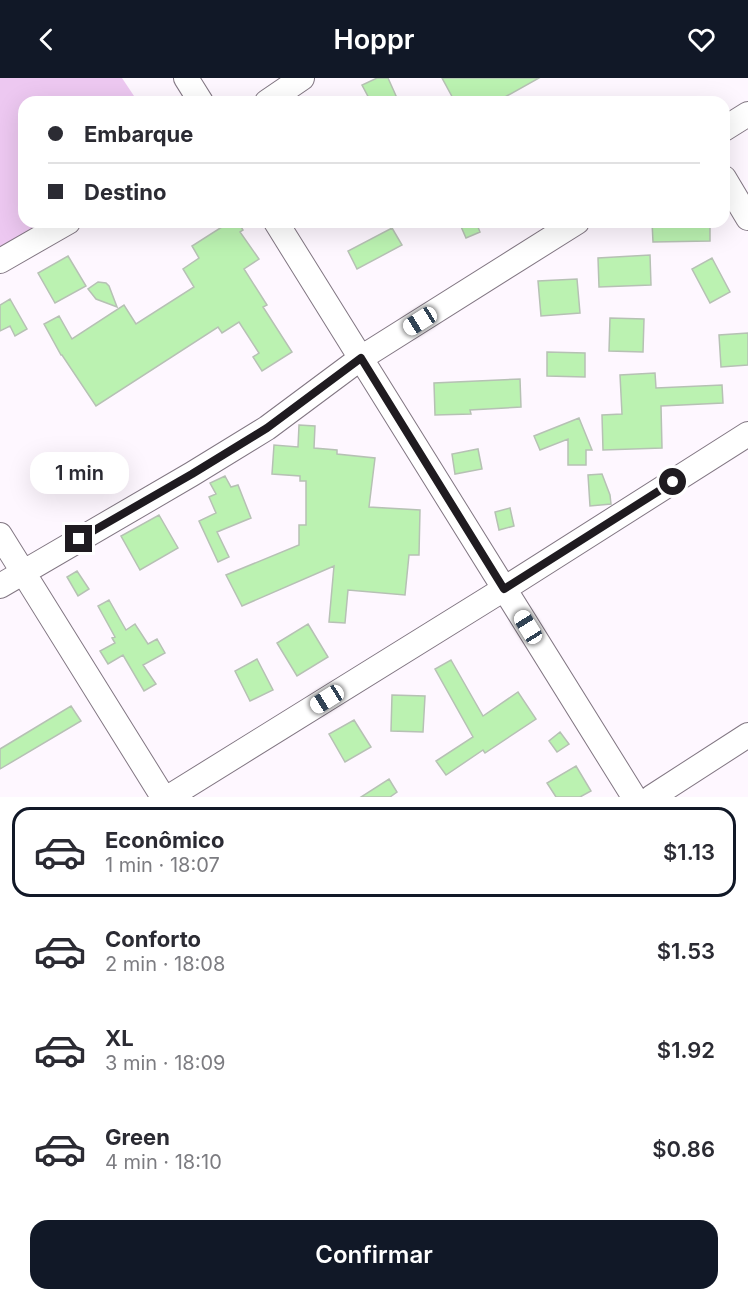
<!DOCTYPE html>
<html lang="pt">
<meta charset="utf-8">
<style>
:root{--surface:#fff;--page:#f7f7f7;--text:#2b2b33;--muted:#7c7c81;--line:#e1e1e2;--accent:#111827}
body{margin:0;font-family:Inter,sans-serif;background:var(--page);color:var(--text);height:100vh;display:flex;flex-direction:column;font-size:22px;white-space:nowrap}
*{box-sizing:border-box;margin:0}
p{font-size:20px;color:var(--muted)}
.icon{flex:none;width:33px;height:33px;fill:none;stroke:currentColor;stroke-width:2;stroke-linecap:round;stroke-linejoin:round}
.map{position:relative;height:719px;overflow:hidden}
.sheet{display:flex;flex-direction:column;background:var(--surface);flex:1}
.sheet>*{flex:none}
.top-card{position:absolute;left:18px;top:18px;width:712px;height:132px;border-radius:18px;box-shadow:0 6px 24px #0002;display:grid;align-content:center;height:132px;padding:0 30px;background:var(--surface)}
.end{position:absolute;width:27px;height:27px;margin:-14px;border:8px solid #1f1b20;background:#fff;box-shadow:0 0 0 3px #fff}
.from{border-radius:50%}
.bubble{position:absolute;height:42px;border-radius:18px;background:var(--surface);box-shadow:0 6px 24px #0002;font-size:20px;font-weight:600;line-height:42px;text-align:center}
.car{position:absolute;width:18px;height:36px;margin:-18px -9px;border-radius:8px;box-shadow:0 0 4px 2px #0007;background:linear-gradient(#fff 24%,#345 0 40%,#fff 0 76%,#345 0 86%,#fff 0)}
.top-card b{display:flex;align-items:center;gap:21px;height:57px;font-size:22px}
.top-card b+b{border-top:2px solid var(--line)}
.top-card i{width:15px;height:15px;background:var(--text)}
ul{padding:10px 0 0;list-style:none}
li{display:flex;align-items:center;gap:18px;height:90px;margin:0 12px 9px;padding:0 18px;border:3px solid transparent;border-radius:18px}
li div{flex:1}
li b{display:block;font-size:22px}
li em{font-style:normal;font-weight:600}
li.active{border-color:var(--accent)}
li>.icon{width:54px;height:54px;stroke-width:1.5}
.button{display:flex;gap:12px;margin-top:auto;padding:12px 30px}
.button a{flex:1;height:69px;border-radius:18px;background:var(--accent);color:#fff;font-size:24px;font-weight:600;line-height:69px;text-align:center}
header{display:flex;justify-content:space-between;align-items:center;height:78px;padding:0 30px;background:var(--accent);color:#fff;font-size:27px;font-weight:600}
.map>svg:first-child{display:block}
</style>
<header><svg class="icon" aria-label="back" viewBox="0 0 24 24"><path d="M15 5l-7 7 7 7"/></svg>Hoppr<svg class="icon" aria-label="heart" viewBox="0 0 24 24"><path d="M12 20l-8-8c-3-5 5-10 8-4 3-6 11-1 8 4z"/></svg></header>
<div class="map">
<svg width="748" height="719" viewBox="0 0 748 719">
<rect width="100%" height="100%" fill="#fef7ff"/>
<path fill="#edc8f1" d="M 0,0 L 122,0 L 138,24 L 24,24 L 24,144 L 69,144 L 0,187 Z"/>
<path fill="#bbf2b1" stroke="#b6c1b4" stroke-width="1.5" d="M 377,0 L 388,0 L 397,20 L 388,24 L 371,24 L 362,7 Z
M 442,0 L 539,0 L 496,24 L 455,24 Z
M 219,144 L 238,144 L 243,152 L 240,154 L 259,181 L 244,191 L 267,227 L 263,229 L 292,274 L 262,293 L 253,279 L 259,275 L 239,244 L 222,255 L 218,249 L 96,328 L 62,277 L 61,277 L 44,246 L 59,238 L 72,261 L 124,227 L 136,246 L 194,209 L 183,191 L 199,180 L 192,168 L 222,149 Z
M 459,144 L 476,144 L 480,154 L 466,160 Z
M 652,144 L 710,144 L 710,163 L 653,164 Z
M 392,150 L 402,167 L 357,191 L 348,173 Z
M 650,177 L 651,207 L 599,209 L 598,180 Z
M 68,178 L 86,208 L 55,225 L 38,195 Z
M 712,180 L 730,214 L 710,225 L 692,191 Z
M 577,201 L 580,235 L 541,238 L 538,203 Z
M 98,204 L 106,205 L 109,208 L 117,229 L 96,221 L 88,211 Z
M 10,221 L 27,251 L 15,258 L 10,248 L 0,253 L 0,227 Z
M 610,240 L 644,241 L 643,274 L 609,273 Z
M 748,255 L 748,287 L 721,289 L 719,257 Z
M 547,274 L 585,275 L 585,299 L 547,298 Z
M 655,295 L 656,310 L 722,307 L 723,325 L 661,328 L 662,370 L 603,372 L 602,337 L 622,336 L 620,297 Z
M 520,301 L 521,329 L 470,332 L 471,336 L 435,337 L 434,305 Z
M 579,340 L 592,372 L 586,372 L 586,387 L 568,387 L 568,361 L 540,372 L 534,358 Z
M 299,347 L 315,348 L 314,370 L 337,372 L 337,376 L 375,380 L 369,429 L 420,432 L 419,477 L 409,477 L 405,517 L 348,512 L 345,545 L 329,544 L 334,488 L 242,528 L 226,497 L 299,467 L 299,447 L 306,447 L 306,403 L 300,403 L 300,398 L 272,396 L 274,367 L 298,369 Z
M 478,371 L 482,391 L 455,396 L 452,376 Z
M 602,396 L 610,417 L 611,426 L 590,428 L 588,397 Z
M 225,398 L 231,409 L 238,407 L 251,440 L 217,454 L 229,479 L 218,484 L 199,443 L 216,435 L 209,419 L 216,416 L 210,405 Z
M 510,430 L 514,448 L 499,452 L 495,434 Z
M 159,437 L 178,470 L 140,492 L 121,458 Z
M 77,493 L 89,511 L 78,518 L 67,499 Z
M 109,522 L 126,552 L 135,546 L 148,566 L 157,561 L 165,575 L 143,587 L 156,606 L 144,613 L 123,577 L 108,586 L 100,573 L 115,565 L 112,560 L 115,559 L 98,528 Z
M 308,546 L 328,579 L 297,598 L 277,565 Z
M 257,581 L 273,612 L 250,623 L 235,593 Z
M 451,582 L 483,638 L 518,614 L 536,641 L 485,675 L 483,672 L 446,697 L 436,683 L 473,659 L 435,591 Z
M 392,617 L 425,618 L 423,654 L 391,653 Z
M 71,628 L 81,643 L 0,691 L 0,671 Z
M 354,642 L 371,669 L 345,684 L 329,656 Z
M 560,654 L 569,666 L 557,674 L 549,663 Z
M 576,688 L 591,713 L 580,719 L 556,719 L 547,705 Z
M 389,701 L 397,714 L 390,719 L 361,719 Z"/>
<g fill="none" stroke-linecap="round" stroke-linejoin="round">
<g stroke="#827783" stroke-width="26">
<path id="minor" d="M 186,0 L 201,24
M 267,24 L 302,0
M 724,51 L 748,36
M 724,100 L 748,140
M 276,144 L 634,719
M 0,183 L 68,144
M 0,457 L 163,719
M 0,508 L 192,396 L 267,350 L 361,280 L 577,144
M 169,719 L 504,511 L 748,356
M 652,719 L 748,657"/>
</g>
<use href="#minor" stroke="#fff" stroke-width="24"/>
</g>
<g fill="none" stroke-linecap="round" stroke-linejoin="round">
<path stroke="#1f1b20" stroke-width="8" d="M 79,461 L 192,396 L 267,350 L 361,280 L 504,511 L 673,404"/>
</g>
</svg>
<i class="end from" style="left:673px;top:404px"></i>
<i class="end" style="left:79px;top:461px"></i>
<div class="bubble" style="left:30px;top:374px;width:99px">1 min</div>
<i class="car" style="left:420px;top:243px;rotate:238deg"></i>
<i class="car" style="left:528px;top:549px;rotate:328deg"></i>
<i class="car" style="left:327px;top:621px;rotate:238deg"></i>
<div class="top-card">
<b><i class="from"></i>Embarque</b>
<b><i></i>Destino</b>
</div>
</div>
<section class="sheet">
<ul>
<li class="active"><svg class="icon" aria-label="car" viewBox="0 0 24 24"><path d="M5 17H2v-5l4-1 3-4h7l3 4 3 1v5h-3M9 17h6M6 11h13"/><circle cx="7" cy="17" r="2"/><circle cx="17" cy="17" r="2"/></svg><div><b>Econômico</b><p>1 min · 18:07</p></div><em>$1.13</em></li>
<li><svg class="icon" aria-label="car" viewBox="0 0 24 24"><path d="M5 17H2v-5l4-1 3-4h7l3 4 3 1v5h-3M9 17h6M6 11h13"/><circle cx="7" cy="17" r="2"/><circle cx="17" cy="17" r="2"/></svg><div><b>Conforto</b><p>2 min · 18:08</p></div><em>$1.53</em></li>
<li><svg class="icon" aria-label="car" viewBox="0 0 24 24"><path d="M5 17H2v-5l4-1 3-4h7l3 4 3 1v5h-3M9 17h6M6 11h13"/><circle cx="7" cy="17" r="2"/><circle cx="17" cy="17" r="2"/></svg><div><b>XL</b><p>3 min · 18:09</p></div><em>$1.92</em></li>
<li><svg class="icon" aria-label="car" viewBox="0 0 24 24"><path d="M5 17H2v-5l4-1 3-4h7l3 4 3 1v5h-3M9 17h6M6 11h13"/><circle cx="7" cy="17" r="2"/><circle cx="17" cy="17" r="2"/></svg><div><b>Green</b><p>4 min · 18:10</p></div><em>$0.86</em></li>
</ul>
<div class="button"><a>Confirmar</a></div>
</section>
